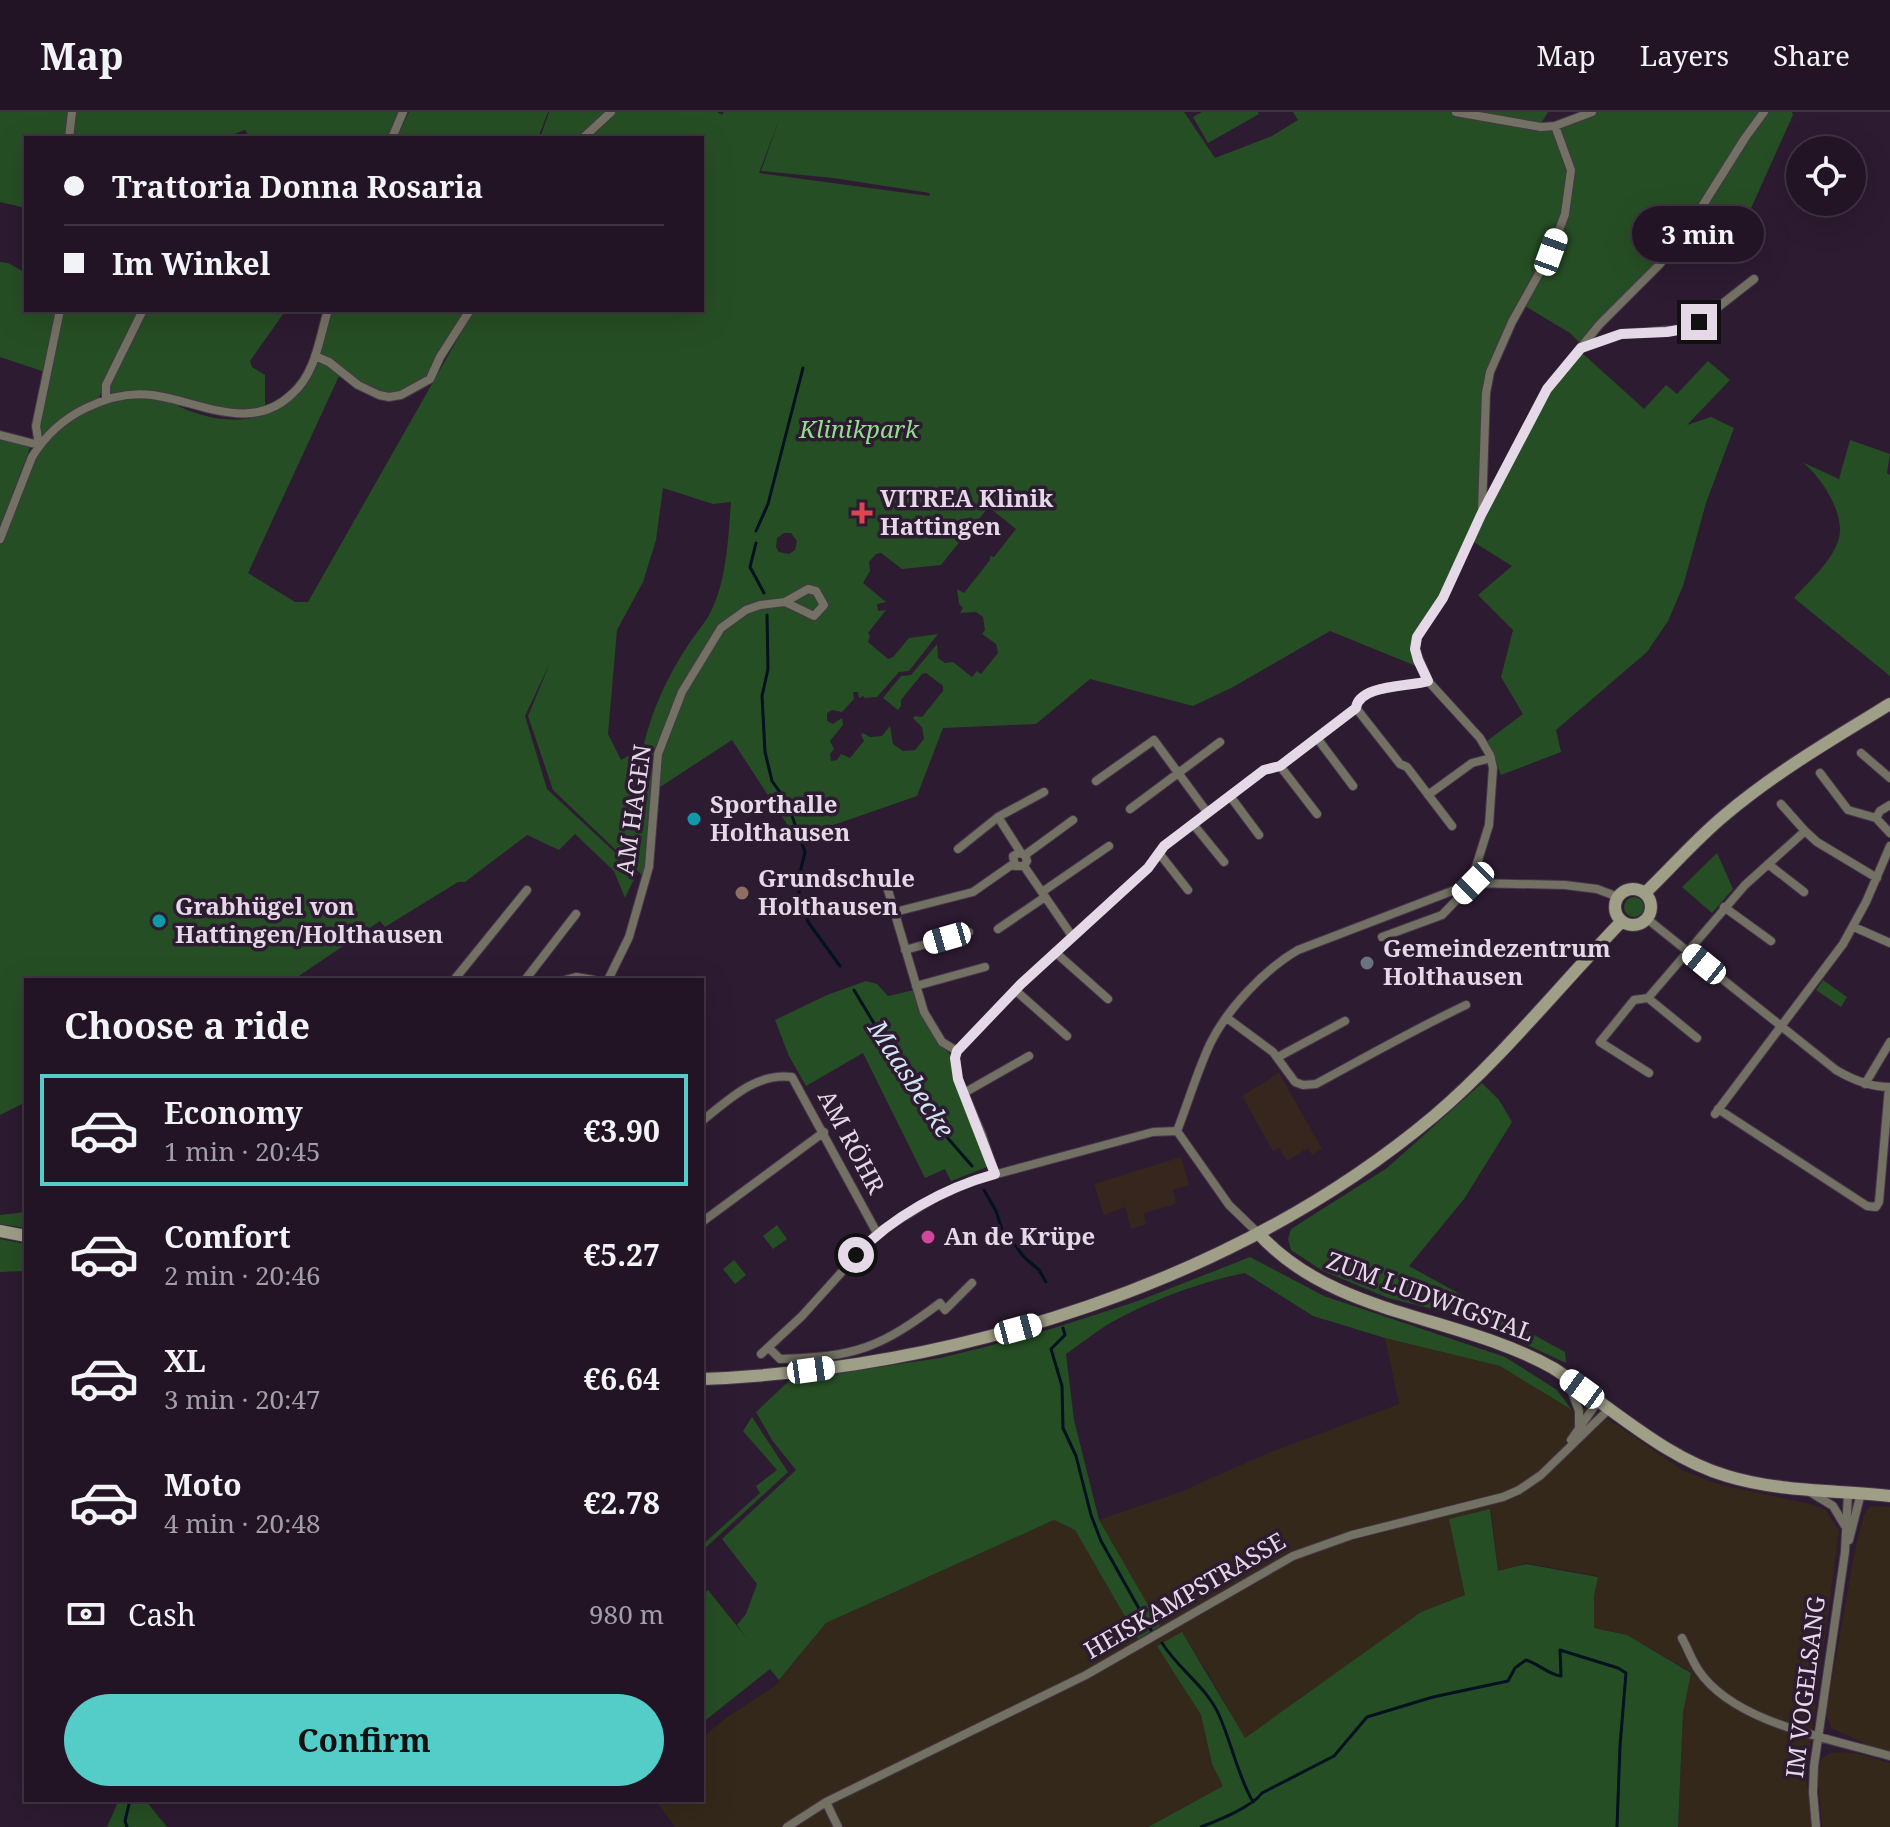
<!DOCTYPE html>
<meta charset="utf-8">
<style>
:root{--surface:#221425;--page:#2a1d2d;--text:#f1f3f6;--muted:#a29ea7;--line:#3f3342;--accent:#54cdc8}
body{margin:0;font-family:"Noto Serif",serif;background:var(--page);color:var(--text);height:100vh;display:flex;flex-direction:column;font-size:30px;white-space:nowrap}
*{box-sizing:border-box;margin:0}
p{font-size:26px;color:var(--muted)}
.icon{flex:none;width:44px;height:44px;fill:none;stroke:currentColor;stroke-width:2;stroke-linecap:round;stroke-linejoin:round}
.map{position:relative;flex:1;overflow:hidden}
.details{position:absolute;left:24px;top:866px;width:680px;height:824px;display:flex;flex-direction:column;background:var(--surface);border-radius:0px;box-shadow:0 8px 32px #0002,0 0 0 2px var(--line)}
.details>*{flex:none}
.guide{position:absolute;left:24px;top:24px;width:680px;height:176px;border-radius:0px;box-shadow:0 8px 32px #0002,0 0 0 2px var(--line);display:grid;align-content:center;height:176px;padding:0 40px;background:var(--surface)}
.fabs{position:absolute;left:1786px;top:24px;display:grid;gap:16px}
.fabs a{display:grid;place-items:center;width:80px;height:80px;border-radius:50%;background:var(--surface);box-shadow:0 8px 32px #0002,0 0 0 2px var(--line);font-size:40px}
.end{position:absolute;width:36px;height:36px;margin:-18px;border:10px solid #e5d9e7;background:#111;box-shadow:0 0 0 4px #111}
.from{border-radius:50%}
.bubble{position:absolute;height:56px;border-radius:28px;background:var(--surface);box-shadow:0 8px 32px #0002,0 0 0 2px var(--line);font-size:26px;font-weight:700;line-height:56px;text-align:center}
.car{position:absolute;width:24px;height:48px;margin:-24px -12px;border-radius:10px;box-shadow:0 0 6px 2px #0007;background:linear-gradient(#fff 24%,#345 0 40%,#fff 0 76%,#345 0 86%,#fff 0)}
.guide b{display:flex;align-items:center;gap:28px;height:76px;font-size:30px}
.guide b+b{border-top:2px solid var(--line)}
.guide i{width:20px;height:20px;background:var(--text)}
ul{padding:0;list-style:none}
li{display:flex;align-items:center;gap:24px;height:112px;margin:0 16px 12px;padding:0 24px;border:4px solid transparent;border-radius:0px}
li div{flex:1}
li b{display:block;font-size:30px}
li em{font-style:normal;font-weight:700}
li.active{border-color:var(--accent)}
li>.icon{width:72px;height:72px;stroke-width:1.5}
h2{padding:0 40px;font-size:36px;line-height:96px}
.pay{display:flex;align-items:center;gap:20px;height:88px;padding:0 40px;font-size:30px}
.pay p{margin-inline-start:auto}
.primary-button{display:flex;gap:16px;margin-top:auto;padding:16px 40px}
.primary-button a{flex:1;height:92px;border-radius:48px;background:var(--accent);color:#111;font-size:32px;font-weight:700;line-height:92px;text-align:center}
header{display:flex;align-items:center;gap:48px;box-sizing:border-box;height:112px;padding:0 40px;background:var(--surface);border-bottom:2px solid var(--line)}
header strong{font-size:38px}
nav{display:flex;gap:44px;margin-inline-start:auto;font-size:28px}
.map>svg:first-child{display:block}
</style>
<header>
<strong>Map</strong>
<nav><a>Map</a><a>Layers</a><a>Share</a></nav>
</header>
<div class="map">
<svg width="1890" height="1715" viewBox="0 0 1890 1715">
<rect width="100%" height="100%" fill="#2d1b31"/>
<path fill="#37261d" d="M 1279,961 L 1322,1037 L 1312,1043 L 1308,1036 L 1287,1049 L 1279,1036 L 1273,1039 L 1242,984 Z
M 1181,1045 L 1189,1073 L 1173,1078 L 1176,1092 L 1144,1101 L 1146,1112 L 1131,1117 L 1125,1095 L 1104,1103 L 1094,1072 Z"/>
<path fill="#34281a" d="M 1385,1226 L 1500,1254 L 1572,1298 L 1590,1295 L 1686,1360 L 1718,1372 L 1810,1392 L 1826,1398 L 1839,1419 L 1806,1665 L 1813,1715 L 1678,1715 L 1683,1601 L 1691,1560 L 1627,1523 L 1594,1516 L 1594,1484 L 1598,1464 L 1526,1451 L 1498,1460 L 1491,1397 L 1450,1409 L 1468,1482 L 1421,1500 L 1244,1627 L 1208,1561 L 1182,1521 L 1158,1535 L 1201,1603 L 1212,1652 L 1223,1674 L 1147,1715 L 675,1715 L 655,1688 L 702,1688 L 702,1626 L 726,1606 L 775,1574 L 826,1511 L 1054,1408 L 1075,1418 L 1138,1527 L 1098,1408 L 1178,1381 L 1266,1342 L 1399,1292 Z
M 1870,1394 L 1890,1395 L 1890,1639 L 1870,1634 L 1831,1616 L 1826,1602 L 1854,1443 L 1864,1403 Z
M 1841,1640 L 1859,1642 L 1890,1651 L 1890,1715 L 1822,1715 L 1817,1656 L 1822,1647 L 1830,1641 Z"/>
<path fill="#264e24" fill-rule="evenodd" d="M 0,0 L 403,0 L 391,26 L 250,26 L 245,18 L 224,26 L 26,26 L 26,96 L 0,90 Z
M 409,0 L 548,0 L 538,26 L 397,26 Z
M 549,0 L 717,0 L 722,3 L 724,0 L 1184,0 L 1215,46 L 1272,24 L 1298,8 L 1293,0 L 1452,0 L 1541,16 L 1596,0 L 1792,0 L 1793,3 L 1743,114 L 1697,107 L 1581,232 L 1570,221 L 1525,194 L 1500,240 L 1482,281 L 1478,399 L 1440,485 L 1413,536 L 1416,554 L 1330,519 L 1233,575 L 1193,594 L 1090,567 L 1036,612 L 943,616 L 917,684 L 796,726 L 732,628 L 651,681 L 651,740 L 643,764 L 553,678 L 528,604 L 550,551 L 525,604 L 547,677 L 637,761 L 625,786 L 614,759 L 575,722 L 559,738 L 527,723 L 465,770 L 458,770 L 385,815 L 380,809 L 293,868 L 26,868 L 26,990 L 0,1003 L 0,432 C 9,408 25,350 39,333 C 56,312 85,301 109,291 L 106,274 L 144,198 L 286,198 L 250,249 L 252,255 L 265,263 L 265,296 L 246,300 L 185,289 L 178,294 C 238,321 290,309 319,247 L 340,262 L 248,461 L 295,490 L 308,490 L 474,198 L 702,198 L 702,26 L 540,26 ZM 781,3 L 761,59 L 833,66 L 930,81 L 929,84 L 759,61 ZM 663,376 L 713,392 L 731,390 C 728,427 727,472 708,505 C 703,513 696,521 690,530 C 668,563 652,597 643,636 L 621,648 L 608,622 L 617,518 L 643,470 L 656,428 ZM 988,391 L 991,391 L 991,397 L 1016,417 L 994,445 L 990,444 L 990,448 L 964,481 L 957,477 L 959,492 L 963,496 L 960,501 L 976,500 L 983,505 L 985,518 L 982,522 L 996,532 L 998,541 L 981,562 L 977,559 L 972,565 L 953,550 L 945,551 L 938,546 L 937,532 L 911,563 L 901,564 L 883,586 L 898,598 L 901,594 L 901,588 L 922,562 L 926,561 L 943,574 L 943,579 L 922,605 L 915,604 L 913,606 L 922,615 L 924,627 L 915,638 L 903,639 L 893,632 L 890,614 L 882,624 L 870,625 L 863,621 L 861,623 L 864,629 L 850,646 L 841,642 L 837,648 L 831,649 L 830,642 L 834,637 L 830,629 L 843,613 L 842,606 L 833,612 L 827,609 L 827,601 L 832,598 L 842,600 L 854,587 L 853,580 L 858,580 L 859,586 L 863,584 L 865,586 L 877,585 L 899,560 L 909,559 L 938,522 L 909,526 L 893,545 L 888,547 L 868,530 L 870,524 L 868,521 L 886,498 L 878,499 L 877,492 L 886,490 L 863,471 L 870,459 L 869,450 L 876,442 L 881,441 L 902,457 L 941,453 L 961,428 L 967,427 L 967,422 L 987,397 ZM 784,421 L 791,421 L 797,429 L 795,438 L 789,442 L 779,440 L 776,435 L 777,426 Z
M 1202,0 L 1258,0 L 1259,2 L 1208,31 L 1193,5 Z
M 1468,0 L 1548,0 L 1540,13 Z
M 0,150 L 8,151 L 26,161 L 26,198 L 59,198 L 45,260 L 0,245 Z
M 62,198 L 142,198 L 97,289 L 58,311 L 40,326 L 41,295 Z
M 332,198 L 468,198 C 451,227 422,296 377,280 C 356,272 337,254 320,241 Z
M 1581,240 L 1644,297 L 1666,273 L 1677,282 L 1708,249 L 1730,268 L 1687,313 L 1711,305 L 1734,316 L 1706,391 L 1683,474 L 1668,509 L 1647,540 L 1556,618 L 1561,640 L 1501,663 L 1487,629 L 1523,602 L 1501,565 L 1513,518 L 1478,483 L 1512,454 L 1472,429 L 1549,278 Z
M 0,326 L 28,332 L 30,336 L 0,415 Z
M 1850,328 L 1890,342 L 1887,361 L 1890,363 L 1890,564 L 1794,486 C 1809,469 1833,449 1839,426 C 1845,401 1821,364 1802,350 L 1839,367 Z
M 1717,741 L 1733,777 L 1712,801 L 1682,775 Z
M1624 795a10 10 0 1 1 20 0a10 10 0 1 1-20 0Z
M 1823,868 L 1847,885 L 1841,895 L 1816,878 Z
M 866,869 L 877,872 L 888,884 L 914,878 C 922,904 931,924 951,943 C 957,982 976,1017 987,1055 L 951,1069 L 945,1057 L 925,1066 L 863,941 L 806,974 L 789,944 L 775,908 L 827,883 Z
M 1482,971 L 1499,988 L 1512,1010 L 1464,1087 L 1409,1154 L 1565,1240 L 1566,1251 L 1469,1206 L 1388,1186 L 1323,1159 L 1291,1138 L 1288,1127 L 1291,1117 L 1387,1056 Z
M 26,1100 L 26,1116 L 0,1112 L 0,1103 Z
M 777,1113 L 787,1127 L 773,1137 L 763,1124 Z
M 0,1127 L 26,1132 L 26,1159 L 0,1160 Z
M 1250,1145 L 1324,1184 L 1505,1245 L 1557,1278 L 1572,1298 L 1500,1254 L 1385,1226 L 1313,1204 L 1245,1161 C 1200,1170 1152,1188 1112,1210 C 1096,1219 1081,1232 1066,1242 L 1074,1308 L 1099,1408 L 1160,1514 L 1138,1527 L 1075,1418 L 1054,1408 L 826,1511 L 779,1568 L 770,1557 L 702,1611 L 702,1483 L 708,1478 L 749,1529 L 737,1513 L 746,1502 L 757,1472 L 722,1427 L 796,1358 L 772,1328 L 756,1300 L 790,1268 L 940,1246 L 981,1236 L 1051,1217 L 1138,1189 Z
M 734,1148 L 746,1163 L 735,1172 L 723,1157 Z
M 752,1305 L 788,1360 L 702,1439 L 702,1433 L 760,1381 L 756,1374 L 777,1358 L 743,1319 Z
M 1490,1397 L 1498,1459 L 1526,1452 L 1598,1465 L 1594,1484 L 1594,1516 L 1627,1523 L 1691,1561 L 1683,1601 L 1678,1715 L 1148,1715 L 1223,1674 L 1212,1652 L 1201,1603 L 1157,1534 L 1182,1520 L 1245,1626 L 1421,1500 L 1465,1483 L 1449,1407 Z
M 119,1688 L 145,1688 L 167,1715 L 107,1715 Z"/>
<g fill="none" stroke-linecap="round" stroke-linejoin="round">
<path stroke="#001120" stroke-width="3" d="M 756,419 L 768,392 L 803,256
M 756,431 L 750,455 L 764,481
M 767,503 L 768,557 L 762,584 L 765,640 L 772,669 L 787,690 L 805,740 L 799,765 L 799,786 L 808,810 L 840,854
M 854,878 L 932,1008 L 972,1054
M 984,1078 L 996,1099 L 1004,1124 L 1015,1133 L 1024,1145 L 1039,1158 L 1046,1170
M 1063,1216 L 1065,1223 L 1051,1237 L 1062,1274 L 1063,1316 L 1076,1344 L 1091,1403 L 1101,1429 L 1151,1518
M 1162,1531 C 1179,1558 1206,1574 1219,1603 C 1232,1632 1237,1662 1253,1690
M 127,1715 L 125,1709 L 130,1688
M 1201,1715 C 1219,1708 1252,1695 1262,1681 L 1334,1644 L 1367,1605 L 1433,1585 L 1508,1569 L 1515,1556 L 1526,1548 C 1539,1552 1549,1563 1561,1564 L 1560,1538 L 1618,1556 L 1626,1561 L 1620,1634 L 1617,1715"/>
<g stroke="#47364a" stroke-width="10">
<path id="street" d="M 1456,0 L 1541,15 L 1555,14 L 1592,0
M 69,26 L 72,0
M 392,26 L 403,0
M 583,26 L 611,0
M 1582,236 L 1621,222 L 1684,217 L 1699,210 L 1754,167
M 315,244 L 329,250 L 358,273 L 379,283 L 389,285 L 401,283 L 430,267 L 440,245 L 470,198
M 106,287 L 106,273 L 143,198
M 0,323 L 39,333 L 36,314 L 60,198
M 1482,398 L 1486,281 L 1490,260 L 1512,210 L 1551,140 L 1565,102 L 1571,58 L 1555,14
M 0,427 L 32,345 C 45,324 63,307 86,296 C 106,286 129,280 152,283 C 199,289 250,322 292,282 C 316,261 319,227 328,198
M 1356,596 L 1400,652 L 1407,655 L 1452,714
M 1317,626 L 1353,674
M 1861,641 L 1890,666
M 1280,654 L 1317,702
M 1820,661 L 1848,698 L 1876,706
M 1096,669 L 1154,628 L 1207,700
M 1428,683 L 1472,651 L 1491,646
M 1230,684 L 1259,723
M 1781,692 L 1805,719
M 1890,693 L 1880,699 L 1876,706 L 1890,721
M 1130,697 L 1220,630
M 998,705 L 1021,741
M 1193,712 L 1224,750
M 958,737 L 998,705 L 1044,680
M 1159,741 L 1188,778
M 1025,743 L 1073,708
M 1768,752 L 1804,780
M 1024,754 L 1015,754 L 1013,744 L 1019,741 L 1025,743 L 1027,749 L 1024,754 L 1072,824
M 885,768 L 924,900 L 942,930 L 957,939
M 1042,780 L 1109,734
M 1724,795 L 1771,829
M 895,800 L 973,780 L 1013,752
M 1646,806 L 1836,958 C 1853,968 1870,975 1890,975
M 1854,815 L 1890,831
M 998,817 L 1045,785
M 1382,825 L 1442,803 L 1473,771 L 1474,761 L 1489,713 L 1493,656 L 1490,643 L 1480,626 L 1428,569 L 1415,537 L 1417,525 L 1443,486 L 1481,403 L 1547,277 L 1599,213 L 1659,153 L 1696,104 L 1745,26 L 1764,0
M 905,838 L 969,820
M 1055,840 L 1108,887
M 454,868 L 527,778
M 525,868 L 576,802
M 565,868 L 576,865 L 594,868
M 608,868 L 629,825 L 649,755 L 658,642 L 682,580 L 721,516 L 746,498 L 760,493 L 785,490 L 808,477 L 816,479 L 824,493 L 814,504 L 785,490
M 916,874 L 985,855
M 1015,878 L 1067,924
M 1648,886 L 1697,926
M 1227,906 L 1273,940 L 1295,970 L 1303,973 L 1316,972 C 1366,945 1415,917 1466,893
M 1278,945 L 1345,909
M 1649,961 L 1600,930 L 1634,888 L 1648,886 L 1745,773 L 1805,719 L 1817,730 L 1877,766
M 1865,972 L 1890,930
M 964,981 L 1029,944
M 1718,997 L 1867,1094 L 1876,1095 L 1879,1090 L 1889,975
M 1715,1002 L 1843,832 L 1866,790 L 1890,734
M 702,1009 C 728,988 757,960 792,965 L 877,1121
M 1177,1019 C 1188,991 1197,960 1210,932 C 1227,897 1265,857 1298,838 L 1473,771 L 1565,773 L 1597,777 L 1618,785
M 1177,1019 L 1229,1093 L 1258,1121
M 995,1062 L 982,1023 L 958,967 L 955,946 L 957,939 L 1021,872 L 1148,756 L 1164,734 L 1264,658 L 1280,654 L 1356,596 C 1359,572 1409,575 1428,569
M 702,1110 L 824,1020
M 769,1236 L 780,1247 C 856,1245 880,1236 940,1191 L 945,1198 L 972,1171
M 761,1242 L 802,1204 L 877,1121 L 933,1087 L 971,1069 L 1153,1020 L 1177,1019
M 1567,1266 L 1579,1299 L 1579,1314
M 1571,1328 L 1598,1289
M 1810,1380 L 1833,1394 L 1845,1414
M 1849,1428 L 1861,1381
M 1682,1526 C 1688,1537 1692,1549 1699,1559 C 1735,1612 1833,1627 1890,1644
M 826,1690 L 838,1715
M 787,1715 L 826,1690 L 1086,1563 L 1293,1444 L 1352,1423 L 1503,1385 L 1519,1378 L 1541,1363 L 1609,1297
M 1816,1715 L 1813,1680 L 1814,1654 L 1845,1440 L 1848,1381"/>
</g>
<g stroke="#47364a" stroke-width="14">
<path id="secondary" d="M1615 795a18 18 0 1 1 36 0a18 18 0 1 1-36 0Z
M 1645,781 C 1672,755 1696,727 1725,703 C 1776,660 1834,626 1890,592
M 0,1119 L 26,1124
M 1258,1121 C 1334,1205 1457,1202 1553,1256 C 1568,1265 1582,1278 1597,1288 C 1637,1317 1679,1350 1727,1364 C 1779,1380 1836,1378 1890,1384
M 702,1267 C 957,1257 1236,1170 1434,1004 C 1502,946 1560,873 1622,809"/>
</g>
<use href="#street" stroke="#727163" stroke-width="8"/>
<use href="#secondary" stroke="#9f9e87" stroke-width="12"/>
</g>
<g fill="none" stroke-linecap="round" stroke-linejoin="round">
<path stroke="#e5d9e7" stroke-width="10" d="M 856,1143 C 892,1105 944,1076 995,1062 L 958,967 L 955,946 L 957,939 L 1021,872 L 1148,756 L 1164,734 L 1264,658 L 1280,654 L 1356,596 C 1359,572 1410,575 1428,569 L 1418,548 L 1415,537 L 1417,525 L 1443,486 L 1481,403 L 1547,277 L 1581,236 L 1621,222 L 1667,220 L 1684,217 L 1699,210"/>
</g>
<path fill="#e0444e" stroke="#2d1b31" stroke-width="3" d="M858 389h8v8h8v8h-8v8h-8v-8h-8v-8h8z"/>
<g fill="#0f9aa8" stroke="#2d1b31" stroke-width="3">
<circle cx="694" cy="707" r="8"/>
<circle cx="159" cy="809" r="8"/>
</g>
<circle fill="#8d6e63" stroke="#2d1b31" stroke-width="3" cx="742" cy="781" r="8"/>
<circle fill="#6b7280" stroke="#2d1b31" stroke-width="3" cx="1367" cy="851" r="8"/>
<circle fill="#d1479c" stroke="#2d1b31" stroke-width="3" cx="928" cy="1125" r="8"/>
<g text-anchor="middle" stroke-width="7" stroke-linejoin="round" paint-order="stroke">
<g font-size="24" font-style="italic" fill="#90df8b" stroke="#2d1b31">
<text x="859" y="326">Klinikpark</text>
</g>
<g font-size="24" font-weight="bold" fill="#e5d9e7" stroke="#2d1b31" text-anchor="start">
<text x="880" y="395">VITREA Klinik<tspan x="880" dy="28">Hattingen</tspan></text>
<text x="710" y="701">Sporthalle<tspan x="710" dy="28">Holthausen</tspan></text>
<text x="758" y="775">Grundschule<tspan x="758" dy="28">Holthausen</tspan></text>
<text x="175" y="803">Grabhügel von<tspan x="175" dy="28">Hattingen/Holthausen</tspan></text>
<text x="1383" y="845">Gemeindezentrum<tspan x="1383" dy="28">Holthausen</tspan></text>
<text x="944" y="1133">An de Krüpe</text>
</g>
<g font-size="24" fill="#e5d9e7" stroke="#2d1b31">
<text transform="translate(634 698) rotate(-82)" y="8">AM HAGEN</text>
<text transform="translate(851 1030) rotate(62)" y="8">AM RÖHR</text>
<text transform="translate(1430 1185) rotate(20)" y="8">ZUM LUDWIGSTAL</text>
<text transform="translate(1185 1484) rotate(-30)" y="8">HEISKAMPSTRASSE</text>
<text transform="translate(1806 1575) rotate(-83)" y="8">IM VOGELSANG</text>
</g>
<g font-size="26" font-style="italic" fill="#d1e4f2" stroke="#2d1b31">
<text transform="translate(911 967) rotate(57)" y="9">Maasbecke</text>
</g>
</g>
</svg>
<div class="fabs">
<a><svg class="icon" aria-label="locate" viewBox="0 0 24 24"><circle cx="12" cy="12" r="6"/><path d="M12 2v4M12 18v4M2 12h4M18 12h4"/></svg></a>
</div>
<i class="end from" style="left:856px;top:1143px"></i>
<i class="end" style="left:1699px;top:210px"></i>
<div class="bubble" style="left:1632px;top:94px;width:132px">3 min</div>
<i class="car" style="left:1551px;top:140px;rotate:20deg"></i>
<i class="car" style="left:1473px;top:771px;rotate:225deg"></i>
<i class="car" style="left:947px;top:826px;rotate:254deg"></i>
<i class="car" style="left:1704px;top:852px;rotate:309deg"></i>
<i class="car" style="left:1018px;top:1217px;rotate:75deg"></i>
<i class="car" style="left:811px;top:1258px;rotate:82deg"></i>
<i class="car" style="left:1582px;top:1277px;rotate:306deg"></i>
<div class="guide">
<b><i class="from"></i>Trattoria Donna Rosaria</b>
<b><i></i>Im Winkel</b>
</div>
<section class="details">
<h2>Choose a ride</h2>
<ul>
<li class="active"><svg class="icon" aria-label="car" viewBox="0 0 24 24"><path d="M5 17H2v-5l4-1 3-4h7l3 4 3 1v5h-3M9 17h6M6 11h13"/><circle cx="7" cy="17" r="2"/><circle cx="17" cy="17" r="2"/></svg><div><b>Economy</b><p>1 min · 20:45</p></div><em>€3.90</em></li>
<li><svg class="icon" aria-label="car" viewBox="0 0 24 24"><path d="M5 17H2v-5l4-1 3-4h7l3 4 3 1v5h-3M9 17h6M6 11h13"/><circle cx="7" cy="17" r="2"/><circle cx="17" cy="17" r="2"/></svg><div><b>Comfort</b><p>2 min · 20:46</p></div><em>€5.27</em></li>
<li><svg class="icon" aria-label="car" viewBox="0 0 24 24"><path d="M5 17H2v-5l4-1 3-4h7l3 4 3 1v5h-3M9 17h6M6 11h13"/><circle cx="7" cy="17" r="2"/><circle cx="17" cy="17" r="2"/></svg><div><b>XL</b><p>3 min · 20:47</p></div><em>€6.64</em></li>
<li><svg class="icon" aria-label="car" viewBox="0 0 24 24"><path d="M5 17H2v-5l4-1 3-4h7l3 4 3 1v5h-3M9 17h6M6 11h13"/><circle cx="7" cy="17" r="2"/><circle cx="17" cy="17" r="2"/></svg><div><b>Moto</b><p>4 min · 20:48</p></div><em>€2.78</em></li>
</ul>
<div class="pay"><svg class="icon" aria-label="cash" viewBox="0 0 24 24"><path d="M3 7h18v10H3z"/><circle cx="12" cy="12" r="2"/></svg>Cash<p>980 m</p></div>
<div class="primary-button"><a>Confirm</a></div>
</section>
</div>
